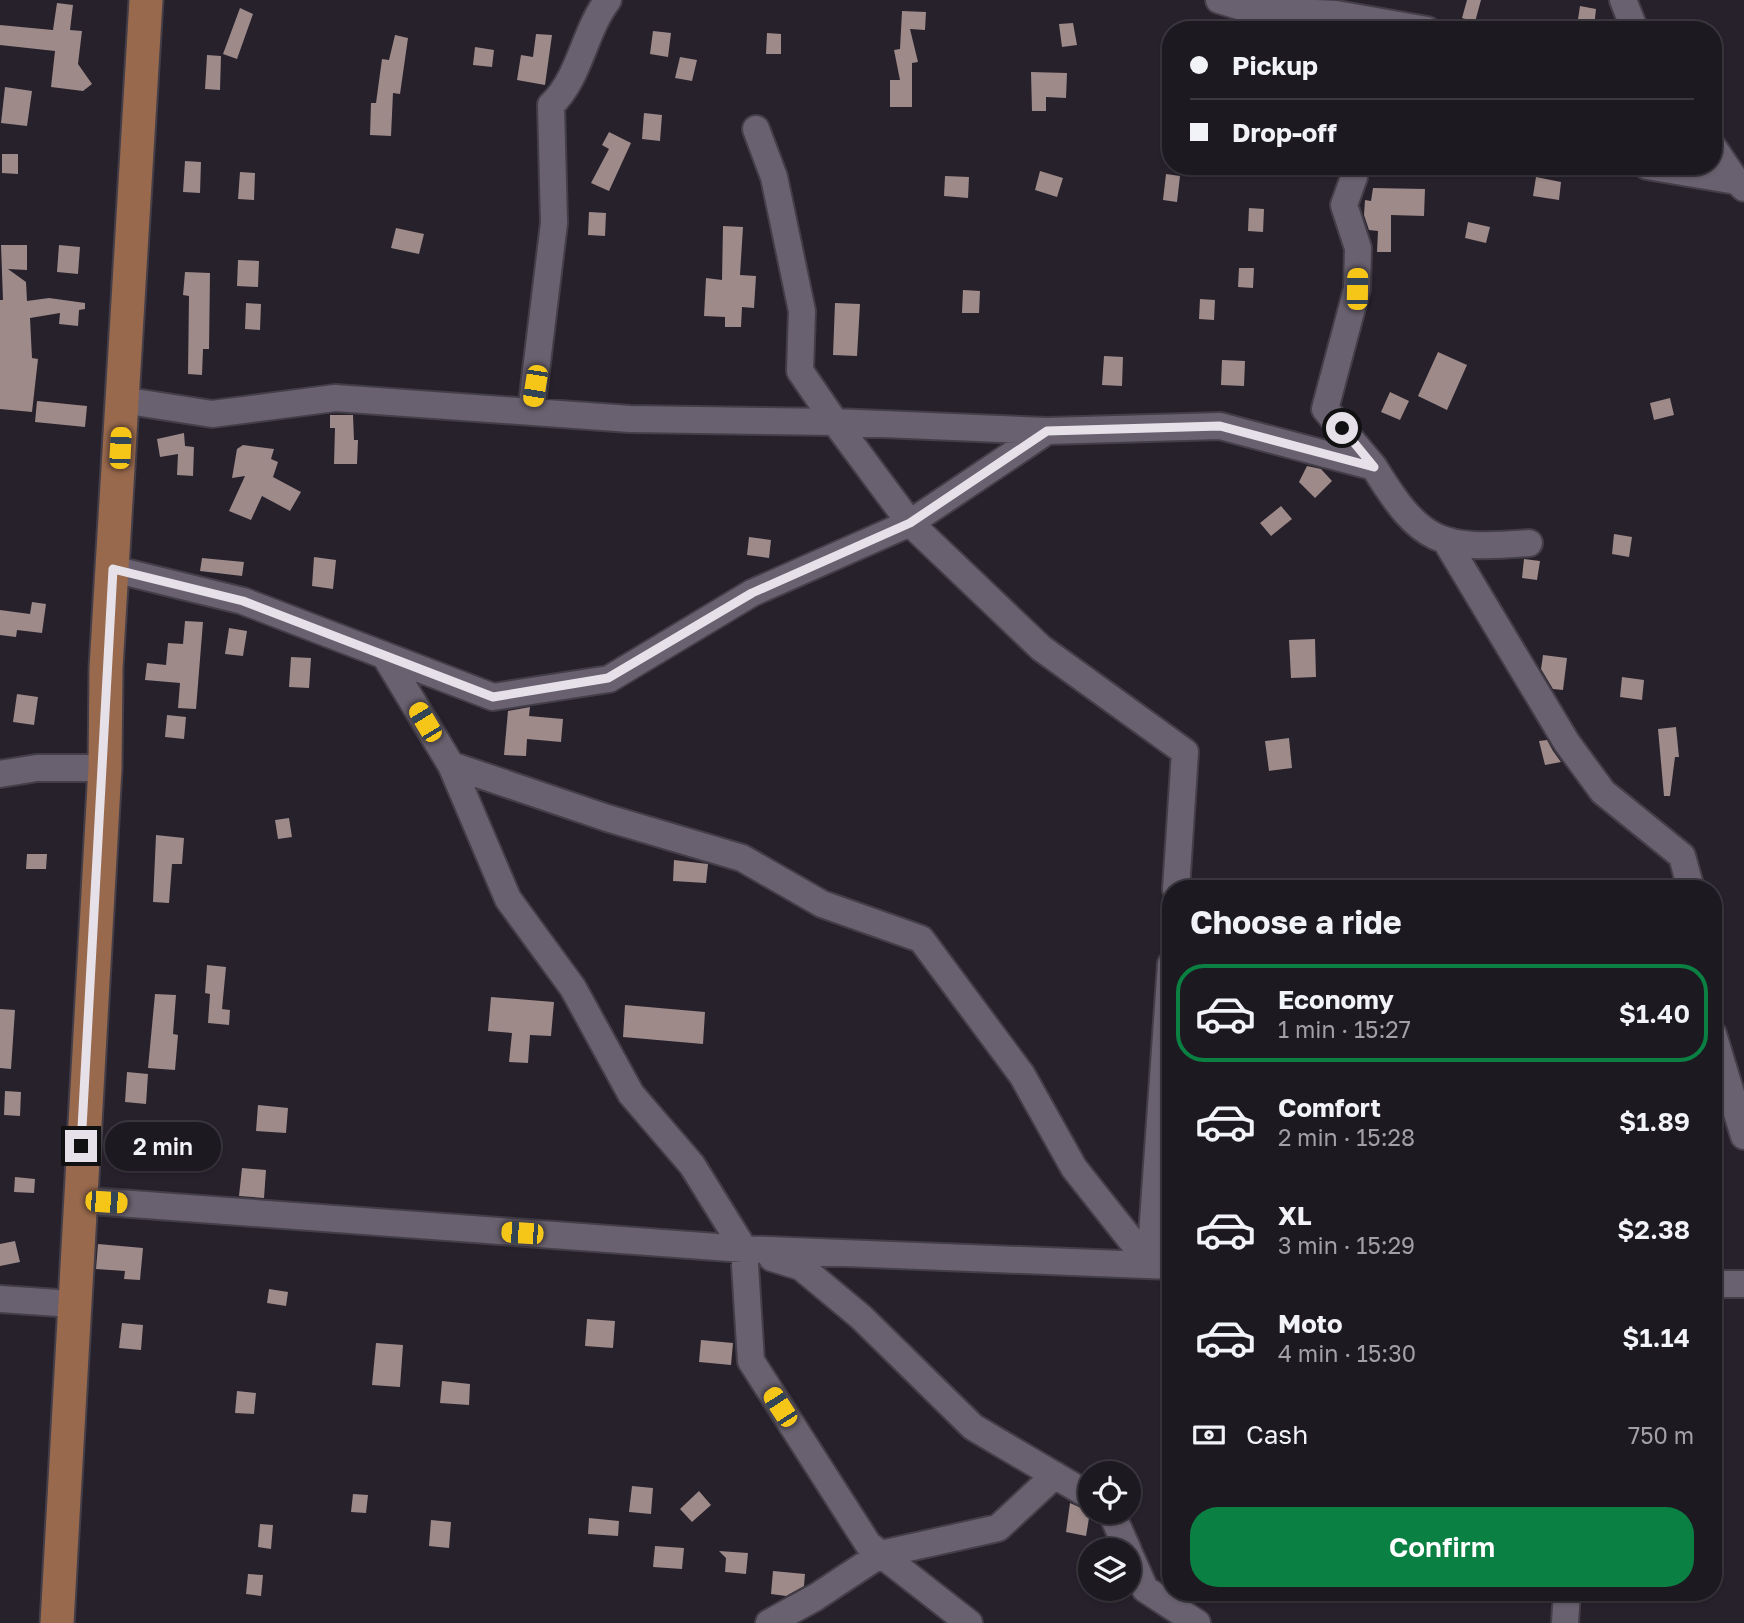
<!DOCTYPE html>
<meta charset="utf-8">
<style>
:root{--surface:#1d1921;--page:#25222a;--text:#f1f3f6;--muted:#a0a0a5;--line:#3b383f;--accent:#0b8043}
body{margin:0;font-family:"Golos Text",sans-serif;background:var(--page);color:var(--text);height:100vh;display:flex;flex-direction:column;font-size:26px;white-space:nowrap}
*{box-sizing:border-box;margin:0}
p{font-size:23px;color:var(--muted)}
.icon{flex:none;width:38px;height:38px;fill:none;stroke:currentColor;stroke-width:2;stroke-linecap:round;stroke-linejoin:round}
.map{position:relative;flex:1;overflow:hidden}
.drawer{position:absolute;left:1162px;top:880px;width:560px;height:721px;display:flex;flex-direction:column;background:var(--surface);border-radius:28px;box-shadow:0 2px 5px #0004,0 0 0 2px var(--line)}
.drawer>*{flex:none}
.banner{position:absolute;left:1162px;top:21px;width:560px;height:154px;border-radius:28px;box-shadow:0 2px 5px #0004,0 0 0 2px var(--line);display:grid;align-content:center;height:154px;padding:0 28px;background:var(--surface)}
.controls{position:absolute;left:1078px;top:1461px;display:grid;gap:14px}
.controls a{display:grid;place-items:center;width:63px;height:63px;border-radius:50%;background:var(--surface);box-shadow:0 2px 5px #0004,0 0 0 2px var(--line);font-size:35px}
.end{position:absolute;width:32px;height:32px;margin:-16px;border:9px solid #e6e1e9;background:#111;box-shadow:0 0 0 4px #111}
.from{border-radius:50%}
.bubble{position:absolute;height:49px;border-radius:24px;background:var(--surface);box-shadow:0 2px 5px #0004,0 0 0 2px var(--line);font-size:23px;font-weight:600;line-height:49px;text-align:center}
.car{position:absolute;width:21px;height:42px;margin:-21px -10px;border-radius:9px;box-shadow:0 0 5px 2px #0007;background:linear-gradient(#f5c518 24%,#345 0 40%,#f5c518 0 76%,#345 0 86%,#f5c518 0)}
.banner b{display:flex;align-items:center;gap:24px;height:66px;font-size:26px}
.banner b+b{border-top:2px solid var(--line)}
.banner i{width:18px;height:18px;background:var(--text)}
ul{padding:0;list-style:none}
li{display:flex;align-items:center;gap:21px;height:98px;margin:0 14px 10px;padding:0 14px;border:4px solid transparent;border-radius:28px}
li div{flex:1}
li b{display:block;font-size:26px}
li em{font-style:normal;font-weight:600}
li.current{border-color:var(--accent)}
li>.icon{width:63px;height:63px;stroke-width:1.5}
h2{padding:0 28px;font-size:32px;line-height:84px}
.pay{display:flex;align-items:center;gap:18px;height:77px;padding:0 28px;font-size:26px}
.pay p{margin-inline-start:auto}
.primary-button{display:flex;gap:14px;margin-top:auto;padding:14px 28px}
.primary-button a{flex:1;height:80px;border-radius:28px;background:var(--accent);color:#fff;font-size:28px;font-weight:600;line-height:80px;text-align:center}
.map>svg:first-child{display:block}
</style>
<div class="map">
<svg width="1744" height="1623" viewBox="0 0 1744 1623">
<rect width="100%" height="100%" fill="#27212c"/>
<path fill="#9d8a89" d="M 1467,0 L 1481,0 L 1475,22 L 1462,18 Z
M 57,3 L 73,5 L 70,30 L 82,31 L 78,64 L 92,84 L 83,91 L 51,87 L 55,51 L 0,45 L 0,25 L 53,30 Z
M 1580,6 L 1596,9 L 1594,28 L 1577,26 Z
M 240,8 L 253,14 L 237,59 L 223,54 Z
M 902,11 L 926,12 L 925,30 L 910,29 L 918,62 L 912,63 L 912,107 L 890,107 L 890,80 L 900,80 L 894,50 L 900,49 Z
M 1073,23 L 1077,45 L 1062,47 L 1059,24 Z
M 653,31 L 671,33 L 668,57 L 650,54 Z
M 767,33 L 781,34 L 781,54 L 766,54 Z
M 536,34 L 552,35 L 545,85 L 517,80 L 521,55 L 533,57 Z
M 395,35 L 408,38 L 400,94 L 393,93 L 391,136 L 370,135 L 371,103 L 376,103 L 382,59 L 389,60 Z
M 475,47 L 494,50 L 492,67 L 473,65 Z
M 207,55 L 221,56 L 220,90 L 205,89 Z
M 680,57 L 697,60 L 692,81 L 675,78 Z
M 1031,72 L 1067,73 L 1066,98 L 1046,97 L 1046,111 L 1032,111 Z
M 5,87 L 32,91 L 27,126 L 1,123 Z
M 644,113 L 662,115 L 660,141 L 642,139 Z
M 609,132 L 631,143 L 609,191 L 591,183 L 609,149 L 602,145 Z
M 2,154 L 18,154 L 18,174 L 2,173 Z
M 185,161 L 201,162 L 200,193 L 183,192 Z
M 1040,171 L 1063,178 L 1057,197 L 1035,190 Z
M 240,172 L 255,173 L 254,200 L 238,199 Z
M 1166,174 L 1180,176 L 1177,202 L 1163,200 Z
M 945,176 L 969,177 L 968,198 L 944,196 Z
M 1536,177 L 1561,182 L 1559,200 L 1533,196 Z
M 1373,188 L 1425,189 L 1424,216 L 1391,215 L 1391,252 L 1377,252 L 1378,231 L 1369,230 L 1364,215 L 1365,200 L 1371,201 Z
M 1249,208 L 1264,209 L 1263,232 L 1248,231 Z
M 589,212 L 606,213 L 605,236 L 588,235 Z
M 1468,222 L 1490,227 L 1486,243 L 1465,238 Z
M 723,226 L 743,227 L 740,275 L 756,276 L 754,308 L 742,307 L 741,327 L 725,327 L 725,317 L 704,316 L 706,278 L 722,280 Z
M 396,228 L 424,234 L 419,254 L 391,248 Z
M 1,245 L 27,245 L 27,270 L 8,269 L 26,282 L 27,301 L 49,298 L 85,303 L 85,309 L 79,310 L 78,326 L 59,324 L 60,313 L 30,318 L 32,358 L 38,359 L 32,412 L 0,409 L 0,300 L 3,300 Z
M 59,245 L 80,247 L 78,274 L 57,272 Z
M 238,260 L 259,261 L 258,287 L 237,286 Z
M 1239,268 L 1254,268 L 1253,288 L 1238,287 Z
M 185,272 L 210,273 L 209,349 L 203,349 L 202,375 L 188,374 L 189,296 L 183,295 Z
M 963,290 L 980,291 L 979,313 L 962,313 Z
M 1200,299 L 1215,300 L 1214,320 L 1199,319 Z
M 246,303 L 261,304 L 260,330 L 245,329 Z
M 835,303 L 860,304 L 857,356 L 833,355 Z
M 1438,352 L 1467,365 L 1447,410 L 1418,396 Z
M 1104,356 L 1123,357 L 1122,386 L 1102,385 Z
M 1222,360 L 1245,361 L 1244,386 L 1221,385 Z
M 1390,392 L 1409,401 L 1400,420 L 1381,412 Z
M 1670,398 L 1674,415 L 1654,420 L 1650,403 Z
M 37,401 L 87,406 L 85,427 L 35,422 Z
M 330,415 L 353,415 L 354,440 L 358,440 L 357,464 L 334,464 L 335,428 L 330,428 Z
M 184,433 L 185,446 L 194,447 L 193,476 L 177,475 L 178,454 L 160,457 L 157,439 Z
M 243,445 L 274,449 L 271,459 L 278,462 L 273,477 L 301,492 L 290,511 L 262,496 L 251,520 L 229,511 L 245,476 L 232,478 L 237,449 Z
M 1307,466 L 1321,469 L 1332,481 L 1315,498 L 1299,482 Z
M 1281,506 L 1292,519 L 1271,536 L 1260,523 Z
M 1614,534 L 1632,537 L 1629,557 L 1612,554 Z
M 749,537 L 771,540 L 769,558 L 747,555 Z
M 314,557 L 336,560 L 333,589 L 312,586 Z
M 202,558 L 244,562 L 242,576 L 200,571 Z
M 1524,559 L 1540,561 L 1537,580 L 1522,578 Z
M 32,602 L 46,604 L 42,633 L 17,630 L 16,637 L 0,635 L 0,610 L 30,614 Z
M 185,621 L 203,622 L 196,709 L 178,708 L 180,683 L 145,680 L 147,663 L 166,665 L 168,643 L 183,644 Z
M 229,628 L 247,631 L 243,656 L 225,654 Z
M 1315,639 L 1316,677 L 1291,678 L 1289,640 Z
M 1543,655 L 1567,658 L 1563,690 L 1553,689 L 1541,669 Z
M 291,657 L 311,658 L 309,688 L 289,687 Z
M 1622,677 L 1644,680 L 1642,700 L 1620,697 Z
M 17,694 L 38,697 L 34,725 L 13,722 Z
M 530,707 L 529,716 L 563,719 L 561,742 L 527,739 L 526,756 L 504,755 L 508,711 Z
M 167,715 L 186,717 L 184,739 L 165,737 Z
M 1676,727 L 1679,757 L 1675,757 L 1670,796 L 1664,796 L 1658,729 Z
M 1289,738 L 1292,768 L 1269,771 L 1265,741 Z
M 1547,740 L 1553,751 L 1561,762 L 1545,765 L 1539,741 Z
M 289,818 L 292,837 L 278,839 L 275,820 Z
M 156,835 L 184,838 L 182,864 L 172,864 L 169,903 L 153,902 Z
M 27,854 L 47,854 L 46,869 L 26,869 Z
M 674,860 L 708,864 L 706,883 L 673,881 Z
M 207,965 L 226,967 L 222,1009 L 230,1010 L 229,1025 L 208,1023 L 210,994 L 205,993 Z
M 155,994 L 176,995 L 173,1034 L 178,1035 L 175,1070 L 148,1068 Z
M 491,997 L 554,1002 L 551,1036 L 530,1035 L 528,1063 L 509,1062 L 512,1033 L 488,1031 Z
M 625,1005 L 705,1012 L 703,1044 L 623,1037 Z
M 0,1009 L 15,1010 L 11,1069 L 0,1068 Z
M 127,1072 L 148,1074 L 146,1104 L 125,1102 Z
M 5,1091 L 21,1092 L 20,1116 L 4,1115 Z
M 258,1105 L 288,1108 L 286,1133 L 256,1131 Z
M 242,1168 L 266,1170 L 264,1198 L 239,1196 Z
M 15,1177 L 35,1179 L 34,1193 L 14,1192 Z
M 15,1241 L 20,1262 L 0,1266 L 0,1244 Z
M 98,1244 L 143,1248 L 140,1280 L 124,1279 L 125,1271 L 96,1269 Z
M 269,1289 L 288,1292 L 286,1306 L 267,1303 Z
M 587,1319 L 615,1321 L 613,1348 L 585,1346 Z
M 122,1323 L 143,1325 L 141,1350 L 119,1348 Z
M 701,1340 L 733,1343 L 731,1365 L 699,1362 Z
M 376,1343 L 403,1345 L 400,1387 L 372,1385 Z
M 442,1381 L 470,1384 L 469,1405 L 440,1403 Z
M 237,1391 L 256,1393 L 254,1414 L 235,1413 Z
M 632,1486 L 653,1488 L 651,1514 L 629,1512 Z
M 699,1491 L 711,1505 L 692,1522 L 680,1509 Z
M 353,1494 L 368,1495 L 366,1513 L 351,1512 Z
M 1070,1503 L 1090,1512 L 1086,1536 L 1066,1532 Z
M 589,1518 L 619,1521 L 618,1536 L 588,1534 Z
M 431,1520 L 451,1522 L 449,1548 L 429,1546 Z
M 260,1524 L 273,1525 L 271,1549 L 258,1547 Z
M 655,1546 L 684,1548 L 682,1569 L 653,1567 Z
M 719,1551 L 748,1553 L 746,1574 L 725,1572 L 726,1558 Z
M 773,1571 L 805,1574 L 804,1586 L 786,1596 L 771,1594 Z
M 248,1574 L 263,1575 L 261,1596 L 246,1594 Z"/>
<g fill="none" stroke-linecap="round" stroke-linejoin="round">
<g stroke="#433e48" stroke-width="30">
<path id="minor" d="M 1219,0 L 1252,10 L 1336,14 L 1427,30
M 1623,0 L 1635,30
M 756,129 L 774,177 L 802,311 L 800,371 L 835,422 L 1047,431
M 1713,147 L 1736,181
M 1647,166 L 1736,181 L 1744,188
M 1354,177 L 1344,205 L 1358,248 L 1357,289 L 1325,409 L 1374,467
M 122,400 L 212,414 L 335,398 L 630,419 L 835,422 L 910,523 L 1041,648 L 1185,752 L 1176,889
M 531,412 L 554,223 L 551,105 C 580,78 584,31 608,0
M 1447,543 L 1567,743 L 1603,792 L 1682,856 L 1691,889
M 113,569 L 243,601 L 493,697 L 609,679 L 752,593 L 910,523 L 1047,431 L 1220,426 L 1374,467 C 1421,544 1440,550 1529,543
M 385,656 L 451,765 L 508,899 L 573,988 L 631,1094 L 692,1165 L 744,1249 L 751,1361 L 868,1544 L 969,1623
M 451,765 L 607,818 L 742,858 L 822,904 L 921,939 L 1022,1075 L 1074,1168 L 1150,1264 L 1171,964
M 0,774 L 37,768 L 105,768
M 1713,1034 L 1744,1136
M 78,1200 L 744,1249 L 1171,1266
M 772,1258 L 801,1267 L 861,1317 L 973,1427 L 1090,1496
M 1713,1284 L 1744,1284
M 0,1299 L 73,1304
M 1111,1512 L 1128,1550
M 1129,1553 L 1145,1589 L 1197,1623
M 769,1623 L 816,1597 L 881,1554 L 998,1528 L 1055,1475
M 1565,1623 L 1567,1592"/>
</g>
<g stroke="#433e48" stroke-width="37">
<path id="major" d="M 57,1623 L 105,768 L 106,668 L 146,0"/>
</g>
<use href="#minor" stroke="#69616f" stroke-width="26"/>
<use href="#major" stroke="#98694d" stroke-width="33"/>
</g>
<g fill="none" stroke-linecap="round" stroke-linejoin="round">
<path stroke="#e6e1e9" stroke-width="9" d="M 81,1146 L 113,569 L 243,601 L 493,697 L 608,678 L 752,593 L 910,523 L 1047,431 L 1220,426 L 1374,467 L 1342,428"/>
</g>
</svg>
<div class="controls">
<a><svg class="icon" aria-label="locate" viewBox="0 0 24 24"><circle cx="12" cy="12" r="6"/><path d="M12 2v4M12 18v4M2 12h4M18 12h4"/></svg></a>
<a><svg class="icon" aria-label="layers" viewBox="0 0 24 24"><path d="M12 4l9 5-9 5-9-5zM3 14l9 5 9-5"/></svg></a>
</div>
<i class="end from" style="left:1342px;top:428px"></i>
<i class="end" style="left:81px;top:1146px"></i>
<div class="bubble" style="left:105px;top:1122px;width:116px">2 min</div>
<i class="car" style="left:1357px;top:289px;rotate:1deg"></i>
<i class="car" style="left:535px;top:386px;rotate:189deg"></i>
<i class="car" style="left:120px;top:448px;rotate:3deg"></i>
<i class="car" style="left:425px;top:722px;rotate:329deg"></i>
<i class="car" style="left:106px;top:1202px;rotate:94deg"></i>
<i class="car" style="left:522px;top:1233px;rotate:274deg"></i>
<i class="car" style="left:780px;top:1407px;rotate:327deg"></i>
<div class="banner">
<b><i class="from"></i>Pickup</b>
<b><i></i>Drop-off</b>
</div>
<section class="drawer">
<h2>Choose a ride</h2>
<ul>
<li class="current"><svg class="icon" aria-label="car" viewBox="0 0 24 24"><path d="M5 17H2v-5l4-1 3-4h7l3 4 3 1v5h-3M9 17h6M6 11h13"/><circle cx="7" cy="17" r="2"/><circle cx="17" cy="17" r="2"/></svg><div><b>Economy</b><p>1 min · 15:27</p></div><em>$1.40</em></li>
<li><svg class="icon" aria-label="car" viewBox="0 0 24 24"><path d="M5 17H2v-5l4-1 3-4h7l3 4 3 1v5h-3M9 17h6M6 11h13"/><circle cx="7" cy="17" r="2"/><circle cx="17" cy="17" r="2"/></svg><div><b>Comfort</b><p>2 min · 15:28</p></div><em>$1.89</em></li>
<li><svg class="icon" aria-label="car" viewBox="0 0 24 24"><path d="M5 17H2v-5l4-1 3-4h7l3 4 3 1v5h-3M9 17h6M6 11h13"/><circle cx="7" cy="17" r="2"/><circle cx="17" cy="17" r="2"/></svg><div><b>XL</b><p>3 min · 15:29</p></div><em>$2.38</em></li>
<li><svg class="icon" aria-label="car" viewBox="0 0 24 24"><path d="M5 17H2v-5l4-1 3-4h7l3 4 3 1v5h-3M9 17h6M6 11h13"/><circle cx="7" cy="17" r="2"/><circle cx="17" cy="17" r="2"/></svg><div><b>Moto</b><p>4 min · 15:30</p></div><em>$1.14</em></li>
</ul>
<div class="pay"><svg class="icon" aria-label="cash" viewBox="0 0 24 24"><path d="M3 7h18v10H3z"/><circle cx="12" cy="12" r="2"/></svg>Cash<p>750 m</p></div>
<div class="primary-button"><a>Confirm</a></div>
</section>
</div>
